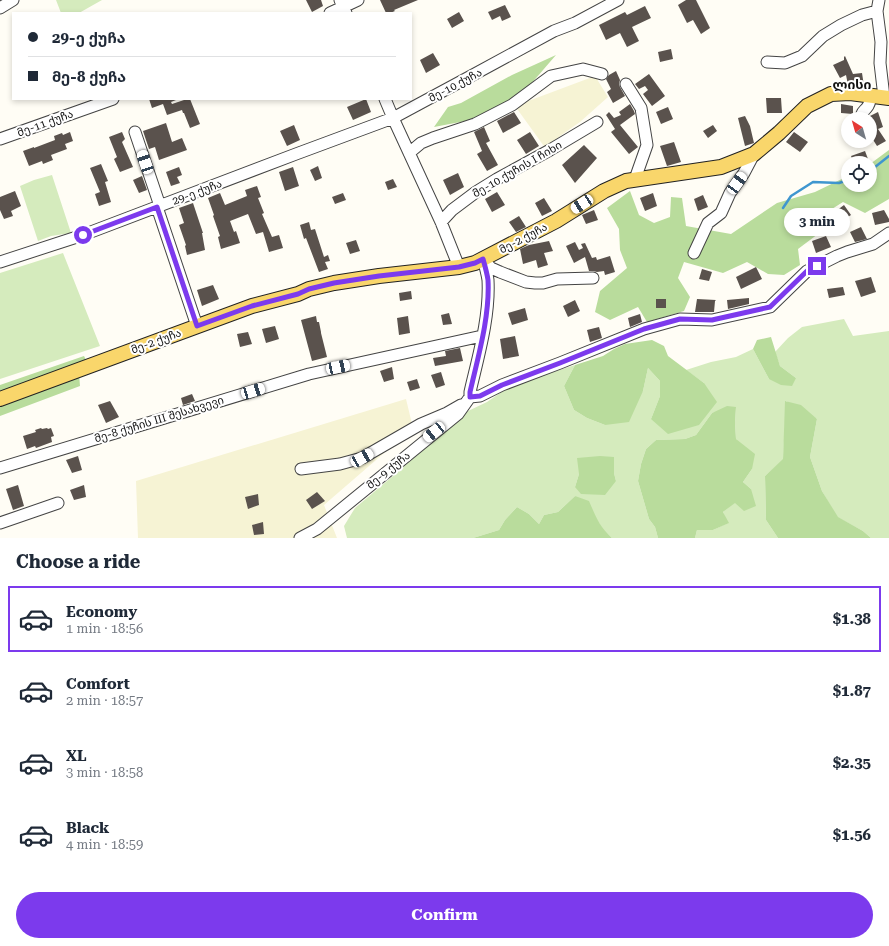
<!DOCTYPE html>
<meta charset="utf-8">
<style>
:root{--surface:#fff;--page:#f2f2f3;--text:#1f2937;--muted:#747a83;--line:#e0e1e3;--accent:#7c3aed}
body{margin:0;font-family:"Roboto Serif","Noto Sans Georgian",serif;background:var(--page);color:var(--text);height:100vh;display:flex;flex-direction:column;font-size:15px;white-space:nowrap}
*{box-sizing:border-box;margin:0}
p{font-size:13px;color:var(--muted)}
.icon{flex:none;width:22px;height:22px;fill:none;stroke:currentColor;stroke-width:2;stroke-linecap:round;stroke-linejoin:round}
.map{position:relative;height:538px;overflow:hidden}
.panel{display:flex;flex-direction:column;background:var(--surface);flex:1}
.panel>*{flex:none}
.guide{position:absolute;left:12px;top:12px;width:400px;height:88px;border-radius:0px;box-shadow:0 2px 6px #0003;display:grid;align-content:center;height:88px;padding:0 16px;background:var(--surface)}
.needle{width:26px;rotate:323deg}
.controls{position:absolute;left:841px;top:112px;display:grid;gap:8px}
.controls a{display:grid;place-items:center;width:36px;height:36px;border-radius:50%;background:var(--surface);box-shadow:0 2px 6px #0003;font-size:20px}
.end{position:absolute;width:18px;height:18px;margin:-9px;border:5px solid #7c3aed;background:#fff;box-shadow:0 0 0 2px #fff}
.from{border-radius:50%}
.bubble{position:absolute;height:28px;border-radius:14px;background:var(--surface);box-shadow:0 2px 6px #0003;font-size:13px;font-weight:700;line-height:28px;text-align:center}
.car{position:absolute;width:12px;height:24px;margin:-12px -6px;border-radius:5px;box-shadow:0 0 3px 1px #0007;background:linear-gradient(#fff 24%,#345 0 40%,#fff 0 76%,#345 0 86%,#fff 0)}
.guide b{display:flex;align-items:center;gap:14px;height:38px;font-size:15px}
.guide b+b{border-top:1px solid var(--line)}
.guide i{width:10px;height:10px;background:var(--text)}
ul{padding:0;list-style:none}
li{display:flex;align-items:center;gap:12px;height:66px;margin:0 8px 6px;padding:0 8px;border:2px solid transparent;border-radius:0px}
li div{flex:1}
li b{display:block;font-size:15px}
li em{font-style:normal;font-weight:700}
li.on{border-color:var(--accent)}
li>.icon{width:36px;height:36px;stroke-width:1.5}
h2{padding:0 16px;font-size:18px;line-height:48px}
.primary-button{display:flex;gap:8px;margin-top:auto;padding:8px 16px}
.primary-button a{flex:1;height:46px;border-radius:24px;background:var(--accent);color:#fff;font-size:16px;font-weight:700;line-height:46px;text-align:center}
.map>svg:first-child{display:block}
</style>
<div class="map">
<svg width="889" height="538" viewBox="0 0 889 538">
<rect width="100%" height="100%" fill="#fffdf5"/>
<path fill="#f6f3d4" d="M 595,76 L 608,97 L 580,122 L 560,136 L 546,149 L 515,106 Z
M 406,399 L 413,428 L 324,505 L 337,538 L 138,538 L 136,481 Z"/>
<path fill="#d5ebbd" fill-rule="evenodd" d="M 56,0 L 102,0 L 79,13 L 61,13 Z
M 52,175 L 71,233 L 51,236 L 38,241 L 20,186 L 34,180 Z
M 63,253 L 100,346 L 0,379 L 0,273 Z
M 844,319 L 853,336 L 889,331 L 889,538 L 871,538 L 863,531 L 837,517 L 822,491 L 810,457 L 817,419 L 786,401 L 783,460 L 765,476 L 766,520 L 778,538 L 695,538 L 697,530 L 713,530 L 728,523 L 723,512 L 751,489 L 743,482 L 752,469 L 736,439 L 735,423 L 736,407 L 712,413 L 696,435 L 685,439 L 656,440 L 646,449 L 641,464 L 638,481 L 649,519 L 655,527 L 658,538 L 612,538 L 603,530 L 596,518 L 575,496 L 558,512 L 544,515 L 539,524 L 529,514 L 517,507 L 505,520 L 499,530 L 473,538 L 347,538 L 344,526 L 355,508 L 393,476 L 466,412 L 487,402 L 512,385 L 575,365 L 564,386 L 574,410 L 587,418 L 605,425 L 643,391 L 648,368 L 660,381 L 660,396 L 651,419 L 704,383 L 686,370 L 711,362 L 736,357 L 753,349 L 769,379 L 796,378 L 780,366 L 775,352 L 788,338 L 802,327 ZM 614,457 L 614,473 L 616,481 L 575,487 L 579,474 Z"/>
<path fill="#b9dc9c" d="M 556,55 L 524,92 L 476,119 L 434,127 L 448,107 L 461,103 L 512,75 Z
M 889,150 L 889,199 L 865,213 L 843,202 L 824,214 L 826,228 L 798,249 L 800,265 L 784,275 L 768,274 L 747,262 L 723,273 L 684,262 L 678,278 L 690,297 L 684,311 L 647,322 L 638,307 L 610,320 L 595,312 L 600,291 L 627,268 L 620,250 L 619,229 L 607,208 L 630,191 L 639,215 L 654,223 L 670,217 L 671,197 L 682,198 L 686,226 L 731,234 L 777,203 L 815,192 L 848,176 L 848,185 L 870,185 L 870,164 Z
M 771,337 L 780,366 L 796,378 L 792,386 L 781,385 L 769,379 L 753,349 L 757,340 Z
M 652,340 L 664,346 L 668,356 L 704,383 L 717,402 L 699,425 L 668,434 L 651,419 L 660,396 L 660,381 L 648,368 L 643,391 L 629,422 L 605,425 L 587,418 L 574,410 L 564,386 L 575,365 L 603,356 L 614,349 L 625,344 Z
M 84,356 L 87,362 L 0,395 L 0,385 Z
M 79,374 L 80,386 L 0,416 L 0,403 Z
M 785,401 L 801,405 L 817,419 L 810,457 L 822,491 L 838,517 L 863,531 L 871,538 L 778,538 L 766,520 L 765,476 L 783,459 Z
M 727,406 L 736,407 L 735,423 L 736,439 L 755,454 L 752,469 L 743,482 L 751,489 L 756,506 L 744,511 L 735,503 L 723,512 L 729,523 L 713,530 L 697,530 L 695,538 L 658,538 L 655,527 L 649,519 L 638,481 L 641,464 L 646,449 L 656,440 L 685,439 L 696,435 L 712,413 Z
M 600,456 L 614,457 L 614,473 L 616,481 L 605,495 L 581,494 L 575,487 L 579,474 L 577,458 Z
M 575,496 L 589,501 C 596,517 599,526 612,538 L 473,538 L 499,530 L 505,520 L 517,507 L 529,514 L 539,524 L 544,515 L 558,512 Z"/>
<g fill="none" stroke-linecap="round" stroke-linejoin="round">
<path stroke="#3f96cf" stroke-width="2.5" d="M 870,171 L 889,156
M 783,208 L 791,196 L 813,182 L 839,183 L 848,180"/>
</g>
<path fill="#5a524d" d="M 306,0 L 321,0 L 323,6 L 312,12 Z
M 380,0 L 418,0 L 394,10 L 395,11 L 390,13 L 386,13 Z
M 686,0 L 696,0 L 710,28 L 701,34 L 693,20 L 687,23 L 678,5 Z
M 505,5 L 511,17 L 502,21 L 500,16 L 492,20 L 488,12 Z
M 645,6 L 651,18 L 632,27 L 639,41 L 627,47 L 620,33 L 606,40 L 599,25 L 625,12 L 627,15 Z
M 459,12 L 464,21 L 452,28 L 447,19 Z
M 671,49 L 673,59 L 660,62 L 658,52 Z
M 433,53 L 440,65 L 426,73 L 420,60 Z
M 845,56 L 853,74 L 862,73 L 864,86 L 848,85 L 846,75 L 840,78 L 833,65 L 844,60 L 844,57 Z
M 616,71 L 620,80 L 619,84 L 620,87 L 625,96 L 613,103 L 607,92 L 611,89 L 606,79 L 609,75 Z
M 649,74 L 665,96 L 652,106 L 643,94 L 648,90 L 645,86 L 639,89 L 635,84 Z
M 766,98 L 781,98 L 782,113 L 767,113 Z
M 149,99 L 176,99 L 176,100 L 171,102 L 172,104 L 187,99 L 190,99 L 200,124 L 190,128 L 184,113 L 183,113 L 182,110 L 167,115 L 163,104 L 152,108 Z
M 366,99 L 371,112 L 353,120 L 347,107 Z
M 630,104 L 634,111 L 635,114 L 620,125 L 638,147 L 629,154 L 611,132 L 615,129 L 606,115 L 609,112 L 614,118 L 621,115 L 619,112 Z
M 841,104 L 853,106 L 853,114 L 841,113 Z
M 668,107 L 673,119 L 661,124 L 656,112 Z
M 514,112 L 521,123 L 503,133 L 497,121 Z
M 878,112 L 883,127 L 878,129 L 886,141 L 877,146 L 870,135 L 872,134 L 870,127 L 870,116 Z
M 745,116 L 750,126 L 754,143 L 745,146 L 738,118 Z
M 166,123 L 172,142 L 182,138 L 187,150 L 159,160 L 155,147 L 149,149 L 143,131 Z
M 294,125 L 300,140 L 287,146 L 280,131 Z
M 713,125 L 717,131 L 708,138 L 703,131 Z
M 484,127 L 490,141 L 486,143 L 498,165 L 487,171 L 477,154 L 482,151 L 474,132 Z
M 70,132 L 73,141 L 65,144 L 67,149 L 51,155 L 53,160 L 43,164 L 42,161 L 29,166 L 23,151 L 34,147 L 34,148 L 55,140 L 54,136 L 62,133 L 63,135 Z
M 122,132 L 125,139 L 122,142 L 133,167 L 120,172 L 114,159 L 117,157 L 109,137 Z
M 530,132 L 539,146 L 526,154 L 517,140 Z
M 794,132 L 808,142 L 800,152 L 786,142 Z
M 674,142 L 681,162 L 667,166 L 660,146 Z
M 584,145 L 597,158 L 575,183 L 562,165 Z
M 865,151 L 868,159 L 854,163 L 851,156 Z
M 101,164 L 108,181 L 105,182 L 111,202 L 99,206 L 95,194 L 100,192 L 90,168 Z
M 318,166 L 322,178 L 315,181 L 310,170 Z
M 179,167 L 182,175 L 177,177 L 180,183 L 171,186 L 166,172 Z
M 293,167 L 299,186 L 285,191 L 279,172 Z
M 458,173 L 464,187 L 450,195 L 443,180 Z
M 142,176 L 147,190 L 139,193 L 133,180 Z
M 393,179 L 397,187 L 388,190 L 385,182 Z
M 257,186 L 261,197 L 258,198 L 264,213 L 262,214 L 272,237 L 279,235 L 283,248 L 269,252 L 263,232 L 256,234 L 248,214 L 230,221 L 234,232 L 236,231 L 240,243 L 221,249 L 218,237 L 220,236 L 213,216 L 214,215 L 208,198 L 220,193 L 225,205 L 247,196 L 245,190 Z
M 15,191 L 21,206 L 11,211 L 13,216 L 4,219 L 0,210 L 0,197 Z
M 497,192 L 505,205 L 492,212 L 485,199 Z
M 343,193 L 346,200 L 335,204 L 332,197 Z
M 653,193 L 657,206 L 645,211 L 640,198 Z
M 703,195 L 708,207 L 698,211 L 694,199 Z
M 544,198 L 552,211 L 542,216 L 535,203 Z
M 193,203 L 203,233 L 202,233 L 205,250 L 187,255 L 185,246 L 186,245 L 179,225 L 184,223 L 179,208 Z
M 844,205 L 851,215 L 843,220 L 836,211 Z
M 594,210 L 598,220 L 586,224 L 582,215 Z
M 884,210 L 889,219 L 889,222 L 875,225 L 872,213 Z
M 519,216 L 526,227 L 516,232 L 509,222 Z
M 309,222 L 311,230 L 315,229 L 324,257 L 328,255 L 330,261 L 325,262 L 328,269 L 319,272 L 306,238 L 304,239 L 300,225 Z
M 861,227 L 867,239 L 855,242 L 850,232 Z
M 826,236 L 831,247 L 816,253 L 812,241 Z
M 356,240 L 360,251 L 350,254 L 346,243 Z
M 549,241 L 553,251 L 544,253 L 548,265 L 538,268 L 536,260 L 523,264 L 520,249 L 529,245 Z
M 575,242 L 579,250 L 583,248 L 581,244 L 585,243 L 592,258 L 596,257 L 597,260 L 610,256 L 615,272 L 605,275 L 604,271 L 597,272 L 593,271 L 589,271 L 585,257 L 574,263 L 566,246 Z
M 756,267 L 762,279 L 741,289 L 736,277 Z
M 702,269 L 712,272 L 709,281 L 699,279 Z
M 871,277 L 876,292 L 861,297 L 855,281 Z
M 213,285 L 219,299 L 202,306 L 197,290 Z
M 843,287 L 845,295 L 829,298 L 827,289 Z
M 411,291 L 412,299 L 400,301 L 399,293 Z
M 749,298 L 749,304 L 728,309 L 727,300 Z
M 656,299 L 666,299 L 666,308 L 656,308 Z
M 697,299 L 716,300 L 715,301 L 714,312 L 695,312 Z
M 575,300 L 580,311 L 568,317 L 563,306 Z
M 525,308 L 528,320 L 512,325 L 508,313 Z
M 449,313 L 452,324 L 443,325 L 441,315 Z
M 640,314 L 642,322 L 630,327 L 628,318 Z
M 316,316 L 317,322 L 319,322 L 321,332 L 321,333 L 327,357 L 312,361 L 301,320 Z
M 408,316 L 410,333 L 399,335 L 397,318 Z
M 275,326 L 279,339 L 266,343 L 262,329 Z
M 599,327 L 602,338 L 590,342 L 587,330 Z
M 248,332 L 252,344 L 240,347 L 237,334 Z
M 515,336 L 519,356 L 503,359 L 500,339 Z
M 460,348 L 463,361 L 435,366 L 433,358 L 446,356 L 445,351 Z
M 392,367 L 394,379 L 384,382 L 380,371 Z
M 441,372 L 445,385 L 436,388 L 431,375 Z
M 417,379 L 420,388 L 410,391 L 407,382 Z
M 192,394 L 195,401 L 183,405 L 181,398 Z
M 110,401 L 119,417 L 106,423 L 98,405 Z
M 41,428 L 42,429 L 47,428 L 48,429 L 51,428 L 54,436 L 51,437 L 52,442 L 36,448 L 35,446 L 27,449 L 23,436 L 36,432 L 35,430 Z
M 78,456 L 82,470 L 72,473 L 66,460 Z
M 18,485 L 24,506 L 13,510 L 6,489 Z
M 84,485 L 86,497 L 74,500 L 70,490 Z
M 317,492 L 325,501 L 312,509 L 306,500 Z
M 258,494 L 259,505 L 248,509 L 245,497 Z
M 263,522 L 264,534 L 254,535 L 252,525 Z"/>
<g fill="none" stroke-linecap="round" stroke-linejoin="round">
<g stroke="#444" stroke-width="13">
<path id="minor" d="M 340,0 L 343,7 L 358,0
M 879,0 L 877,11 L 881,42 L 880,63 L 884,97
M 0,8 L 13,0
M 330,13 L 343,7 L 346,13
M 767,62 L 785,63 L 802,56 L 823,36 L 841,25 L 862,15 L 877,11
M 626,84 L 641,108 L 647,145 L 635,179
M 861,119 C 861,111 864,112 868,106 C 870,103 870,99 871,96
M 135,132 L 160,206
M 0,139 L 113,99
M 409,153 L 421,143 L 433,138 L 475,124 L 512,105 L 551,76 L 583,69 L 602,74
M 157,207 L 197,326
M 441,222 L 452,210 L 476,192 L 497,179 L 550,150 L 597,122
M 694,253 L 708,223 L 721,213 L 730,193 L 744,173 L 754,154
M 483,260 L 491,268 L 500,272 L 526,282 L 535,283 L 543,283 L 557,279 L 593,278
M 0,262 L 83,235 L 296,154 L 393,118 L 385,99
M 459,267 L 441,222 L 393,118 L 471,76 L 554,31 L 575,23 L 618,0
M 470,397 L 480,396 L 502,385 L 560,363 L 644,329 L 680,319 L 712,320 L 770,307 L 807,271 L 837,256 L 847,252 L 873,244 L 889,233
M 470,397 L 470,392 C 478,357 490,317 488,280 C 487,273 485,266 483,259
M 0,468 L 309,374 L 482,336
M 301,469 L 340,464 L 362,458 L 421,424 L 447,413 L 461,405
M 0,523 L 58,503
M 300,538 L 317,529 L 458,414 L 470,397"/>
</g>
<g stroke="#222" stroke-width="16">
<path id="major" d="M 0,399 L 252,306 L 298,294 L 309,289 L 334,283 L 379,276 L 459,267 L 475,263 L 556,221 L 604,191 L 626,181 L 721,167 L 754,154 L 779,133 L 807,106 L 831,94 L 850,93 L 889,98"/>
</g>
<use href="#minor" stroke="#fff" stroke-width="11"/>
<use href="#major" stroke="#f9d66b" stroke-width="14"/>
</g>
<g fill="none" stroke-linecap="round" stroke-linejoin="round">
<path stroke="#7c3aed" stroke-width="5" d="M 83,235 L 157,207 L 197,326 L 252,306 L 298,294 L 309,289 L 334,283 L 379,276 L 459,267 L 475,263 L 483,259 C 485,266 487,273 488,280 C 490,316 478,357 470,392 L 470,397 L 480,396 L 502,385 L 560,363 L 644,329 L 680,319 L 712,320 L 770,307 L 807,271 L 817,266"/>
</g>
<g text-anchor="middle" stroke-width="4" stroke-linejoin="round" paint-order="stroke">
<g font-size="11" fill="#111" stroke="#fff">
<text transform="translate(455 85) rotate(-28)" y="4">მე-10 ქუჩა</text>
<text transform="translate(45 123) rotate(-20)" y="4">მე-11 ქუჩა</text>
<text transform="translate(517 169) rotate(-30)" y="4">მე-10 ქუჩის I ჩიხი</text>
<text transform="translate(197 192) rotate(-21)" y="4">29-ე ქუჩა</text>
<text transform="translate(523 238) rotate(-28)" y="4">მე-2 ქუჩა</text>
<text transform="translate(156 341) rotate(-20)" y="4">მე-2 ქუჩა</text>
<text transform="translate(159 419) rotate(-17)" y="4">მე-8 ქუჩის III შესახვევი</text>
<text transform="translate(388 470) rotate(-39)" y="4">მე-9 ქუჩა</text>
</g>
<g font-size="13" font-weight="bold" fill="#111" stroke="#fff">
<text x="852" y="89">ლისი</text>
</g>
</g>
</svg>
<div class="controls">
<a><svg class="needle" viewBox="-14 -14 28 28"><path d="M0-13l5 13h-10z" fill="#e53935"/><path d="M0 13l5-13h-10z" fill="#747a83"/></svg></a>
<a><svg class="icon" aria-label="locate" viewBox="0 0 24 24"><circle cx="12" cy="12" r="6"/><path d="M12 2v4M12 18v4M2 12h4M18 12h4"/></svg></a>
</div>
<i class="end from" style="left:83px;top:235px"></i>
<i class="end" style="left:817px;top:266px"></i>
<div class="bubble" style="left:784px;top:208px;width:66px">3 min</div>
<i class="car" style="left:145px;top:162px;rotate:341deg"></i>
<i class="car" style="left:737px;top:183px;rotate:36deg"></i>
<i class="car" style="left:582px;top:204px;rotate:237deg"></i>
<i class="car" style="left:338px;top:367px;rotate:78deg"></i>
<i class="car" style="left:253px;top:391px;rotate:73deg"></i>
<i class="car" style="left:434px;top:432px;rotate:231deg"></i>
<i class="car" style="left:362px;top:458px;rotate:60deg"></i>
<div class="guide">
<b><i class="from"></i>29-ე ქუჩა</b>
<b><i></i>მე-8 ქუჩა</b>
</div>
</div>
<section class="panel">
<h2>Choose a ride</h2>
<ul>
<li class="on"><svg class="icon" aria-label="car" viewBox="0 0 24 24"><path d="M5 17H2v-5l4-1 3-4h7l3 4 3 1v5h-3M9 17h6M6 11h13"/><circle cx="7" cy="17" r="2"/><circle cx="17" cy="17" r="2"/></svg><div><b>Economy</b><p>1 min · 18:56</p></div><em>$1.38</em></li>
<li><svg class="icon" aria-label="car" viewBox="0 0 24 24"><path d="M5 17H2v-5l4-1 3-4h7l3 4 3 1v5h-3M9 17h6M6 11h13"/><circle cx="7" cy="17" r="2"/><circle cx="17" cy="17" r="2"/></svg><div><b>Comfort</b><p>2 min · 18:57</p></div><em>$1.87</em></li>
<li><svg class="icon" aria-label="car" viewBox="0 0 24 24"><path d="M5 17H2v-5l4-1 3-4h7l3 4 3 1v5h-3M9 17h6M6 11h13"/><circle cx="7" cy="17" r="2"/><circle cx="17" cy="17" r="2"/></svg><div><b>XL</b><p>3 min · 18:58</p></div><em>$2.35</em></li>
<li><svg class="icon" aria-label="car" viewBox="0 0 24 24"><path d="M5 17H2v-5l4-1 3-4h7l3 4 3 1v5h-3M9 17h6M6 11h13"/><circle cx="7" cy="17" r="2"/><circle cx="17" cy="17" r="2"/></svg><div><b>Black</b><p>4 min · 18:59</p></div><em>$1.56</em></li>
</ul>
<div class="primary-button"><a>Confirm</a></div>
</section>
